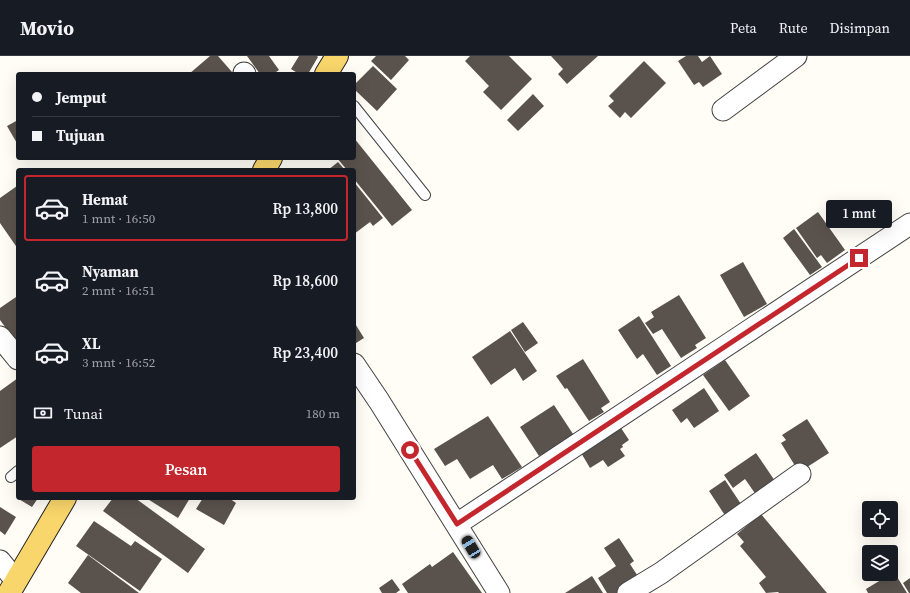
<!DOCTYPE html>
<html lang="id">
<meta charset="utf-8">
<style>
:root{--surface:#171b24;--page:#20242c;--text:#f1f3f6;--muted:#9ea1a6;--line:#363941;--accent:#c4262e}
body{margin:0;font-family:"Source Serif 4",serif;background:var(--page);color:var(--text);height:100vh;display:flex;flex-direction:column;font-size:15px;white-space:nowrap}
*{box-sizing:border-box;margin:0}
p{font-size:13px;color:var(--muted)}
.icon{flex:none;width:22px;height:22px;fill:none;stroke:currentColor;stroke-width:2;stroke-linecap:round;stroke-linejoin:round}
.map{position:relative;flex:1;overflow:hidden}
.drawer{position:absolute;left:16px;top:112px;width:340px;height:332px;display:flex;flex-direction:column;background:var(--surface);border-radius:4px;box-shadow:0 4px 16px #0002}
.drawer>*{flex:none}
.hud{position:absolute;left:16px;top:16px;width:340px;height:88px;border-radius:4px;box-shadow:0 4px 16px #0002;display:grid;align-content:center;height:88px;padding:0 16px;background:var(--surface)}
.buttons{position:absolute;left:862px;top:445px;display:grid;gap:8px}
.buttons a{display:grid;place-items:center;width:36px;height:36px;border-radius:4px;background:var(--surface);box-shadow:0 4px 16px #0002;font-size:20px}
.end{position:absolute;width:18px;height:18px;margin:-9px;border:5px solid #c4262e;background:#fff;box-shadow:0 0 0 2px #fff}
.from{border-radius:50%}
.bubble{position:absolute;height:28px;border-radius:4px;background:var(--surface);box-shadow:0 4px 16px #0002;font-size:13px;font-weight:600;line-height:28px;text-align:center}
.car{position:absolute;width:12px;height:24px;margin:-12px -6px;border-radius:5px;box-shadow:0 0 3px 1px #0007;background:linear-gradient(#222 24%,#8ab4d8 0 40%,#222 0 76%,#8ab4d8 0 86%,#222 0)}
.hud b{display:flex;align-items:center;gap:14px;height:38px;font-size:15px}
.hud b+b{border-top:1px solid var(--line)}
.hud i{width:10px;height:10px;background:var(--text)}
ul{padding:7px 0 0;list-style:none}
li{display:flex;align-items:center;gap:12px;height:66px;margin:0 8px 6px;padding:0 8px;border:2px solid transparent;border-radius:4px}
li div{flex:1}
li b{display:block;font-size:15px}
li em{font-style:normal;font-weight:600}
li.on{border-color:var(--accent)}
li>.icon{width:36px;height:36px;stroke-width:1.5}
.pay{display:flex;align-items:center;gap:10px;height:44px;padding:0 16px;font-size:15px}
.pay p{margin-inline-start:auto}
.cta{display:flex;gap:8px;margin-top:auto;padding:8px 16px}
.cta a{flex:1;height:46px;border-radius:4px;background:var(--accent);color:#fff;font-size:16px;font-weight:600;line-height:46px;text-align:center}
header{display:flex;align-items:center;gap:24px;box-sizing:border-box;height:56px;padding:0 20px;background:var(--surface);border-bottom:1px solid var(--line)}
header strong{font-size:19px}
nav{display:flex;gap:22px;margin-inline-start:auto;font-size:14px}
.map>svg:first-child{display:block}
</style>
<header>
<strong>Movio</strong>
<nav><a>Peta</a><a>Rute</a><a>Disimpan</a></nav>
</header>
<div class="map">
<svg width="910" height="537" viewBox="0 0 910 537">
<rect width="100%" height="100%" fill="#fffdf5"/>
<path fill="#5a524d" d="M 210,0 L 218,0 L 232,16 L 229,18 L 189,18 Z
M 247,0 L 269,0 L 279,14 L 273,18 L 260,18 Z
M 299,0 L 317,0 L 318,1 L 308,18 L 299,18 L 291,13 Z
M 376,0 L 405,0 L 409,4 L 391,24 L 371,5 Z
M 470,0 L 509,0 L 532,23 L 501,54 L 483,36 L 489,30 L 465,5 Z
M 551,0 L 598,0 L 567,28 L 558,18 L 563,13 Z
M 686,0 L 698,0 L 702,6 L 710,0 L 722,18 L 703,31 L 699,26 L 694,29 L 678,5 Z
M 644,5 L 666,27 L 631,62 L 625,56 L 620,62 L 608,50 L 614,45 L 609,40 Z
M 373,10 L 397,33 L 377,55 L 354,33 L 354,29 Z
M 533,38 L 544,50 L 518,75 L 507,64 Z
M 18,64 L 18,89 L 7,70 Z
M 354,82 L 412,154 L 392,170 L 354,123 L 354,114 L 347,114 L 337,102 L 354,102 Z
M 338,106 L 345,114 L 328,114 Z
M 354,126 L 383,162 L 373,170 L 370,166 L 354,178 Z
M 17,130 L 18,132 L 18,193 L 0,167 L 0,142 Z
M 818,156 L 845,194 L 827,207 L 821,199 L 817,202 L 796,172 Z
M 794,173 L 822,211 L 810,219 L 783,182 Z
M 743,206 L 767,248 L 744,261 L 720,219 Z
M 679,239 L 706,282 L 695,289 L 697,292 L 681,302 L 662,273 L 653,278 L 645,267 L 654,261 L 651,256 Z
M 16,241 L 18,244 L 18,289 L 0,264 L 0,252 Z
M 639,260 L 671,310 L 657,319 L 643,298 L 637,303 L 618,274 Z
M 354,266 L 364,282 L 356,287 L 354,283 Z
M 523,266 L 538,287 L 525,296 L 511,274 Z
M 510,275 L 537,315 L 523,325 L 515,312 L 491,329 L 472,301 Z
M 583,303 L 610,346 L 601,352 L 604,356 L 589,365 L 567,332 L 565,333 L 556,320 Z
M 725,304 L 750,340 L 729,355 L 703,319 Z
M 18,322 L 18,380 L 0,392 L 0,335 Z
M 704,332 L 719,355 L 694,372 L 687,362 L 681,367 L 672,354 Z
M 554,349 L 575,381 L 545,401 L 543,398 L 539,400 L 520,371 Z
M 488,360 L 522,411 L 502,423 L 493,409 L 470,423 L 457,403 L 445,410 L 434,393 Z
M 807,363 L 829,397 L 804,413 L 797,413 L 781,387 L 786,384 L 782,379 Z
M 621,372 L 629,384 L 622,389 L 623,391 L 620,393 L 625,400 L 608,411 L 603,404 L 590,412 L 580,395 L 613,374 L 614,377 Z
M 756,397 L 777,428 L 759,443 L 745,423 L 733,432 L 724,419 Z
M 725,424 L 745,454 L 728,464 L 709,435 Z
M 17,442 L 38,442 L 32,451 Z
M 113,442 L 135,442 L 205,493 L 188,517 L 103,455 Z
M 146,442 L 190,442 L 178,462 Z
M 203,442 L 229,442 L 236,447 L 224,469 L 196,453 Z
M 0,451 L 16,461 L 5,479 L 0,475 Z
M 761,458 L 827,537 L 779,537 L 778,536 L 766,537 L 759,527 L 766,521 L 740,490 L 744,486 L 737,478 Z
M 94,465 L 131,490 L 135,485 L 162,503 L 140,535 L 76,490 Z
M 619,482 L 634,505 L 630,508 L 641,525 L 623,537 L 607,537 L 598,522 L 616,510 L 604,492 Z
M 453,496 L 482,537 L 408,537 L 402,528 L 430,508 L 432,511 Z
M 88,499 L 139,537 L 81,537 L 68,527 Z
M 894,516 L 907,537 L 868,537 L 866,533 Z
M 592,520 L 603,537 L 565,537 Z
M 910,522 L 910,537 L 909,537 L 903,527 Z
M 392,523 L 400,534 L 396,537 L 382,537 L 379,532 Z"/>
<g fill="none" stroke-linecap="round" stroke-linejoin="round">
<g stroke="#444" stroke-width="12">
<path id="service" d="M 354,50 L 425,139
M 11,421 L 18,415"/>
</g>
<g stroke="#444" stroke-width="23">
<path id="minor" d="M 244,17 L 245,18
M 723,54 L 796,0
M 0,281 L 18,303
M 354,308 L 379,345 L 499,537
M 457,468 L 910,168
M 0,505 L 16,525
M 628,537 L 661,517 L 800,418"/>
</g>
<g stroke="#222" stroke-width="24">
<path id="primary" d="M 326,18 L 337,0
M 264,114 L 271,102
M 9,537 L 65,442"/>
</g>
<use href="#service" stroke="#fff" stroke-width="10"/>
<use href="#minor" stroke="#fff" stroke-width="21"/>
<use href="#primary" stroke="#f9d66b" stroke-width="22"/>
</g>
<g fill="none" stroke-linecap="round" stroke-linejoin="round">
<path stroke="#c4262e" stroke-width="5" d="M 410,394 L 457,468 L 859,202"/>
</g>
</svg>
<div class="buttons">
<a><svg class="icon" aria-label="locate" viewBox="0 0 24 24"><circle cx="12" cy="12" r="6"/><path d="M12 2v4M12 18v4M2 12h4M18 12h4"/></svg></a>
<a><svg class="icon" aria-label="layers" viewBox="0 0 24 24"><path d="M12 4l9 5-9 5-9-5zM3 14l9 5 9-5"/></svg></a>
</div>
<i class="end from" style="left:410px;top:394px"></i>
<i class="end" style="left:859px;top:202px"></i>
<div class="bubble" style="left:826px;top:144px;width:66px">1 mnt</div>
<i class="car" style="left:471px;top:491px;rotate:329deg"></i>
<div class="hud">
<b><i class="from"></i>Jemput</b>
<b><i></i>Tujuan</b>
</div>
<section class="drawer">
<ul>
<li class="on"><svg class="icon" aria-label="car" viewBox="0 0 24 24"><path d="M5 17H2v-5l4-1 3-4h7l3 4 3 1v5h-3M9 17h6M6 11h13"/><circle cx="7" cy="17" r="2"/><circle cx="17" cy="17" r="2"/></svg><div><b>Hemat</b><p>1 mnt · 16:50</p></div><em>Rp 13,800</em></li>
<li><svg class="icon" aria-label="car" viewBox="0 0 24 24"><path d="M5 17H2v-5l4-1 3-4h7l3 4 3 1v5h-3M9 17h6M6 11h13"/><circle cx="7" cy="17" r="2"/><circle cx="17" cy="17" r="2"/></svg><div><b>Nyaman</b><p>2 mnt · 16:51</p></div><em>Rp 18,600</em></li>
<li><svg class="icon" aria-label="car" viewBox="0 0 24 24"><path d="M5 17H2v-5l4-1 3-4h7l3 4 3 1v5h-3M9 17h6M6 11h13"/><circle cx="7" cy="17" r="2"/><circle cx="17" cy="17" r="2"/></svg><div><b>XL</b><p>3 mnt · 16:52</p></div><em>Rp 23,400</em></li>
</ul>
<div class="pay"><svg class="icon" aria-label="cash" viewBox="0 0 24 24"><path d="M3 7h18v10H3z"/><circle cx="12" cy="12" r="2"/></svg>Tunai<p>180 m</p></div>
<div class="cta"><a>Pesan</a></div>
</section>
</div>
